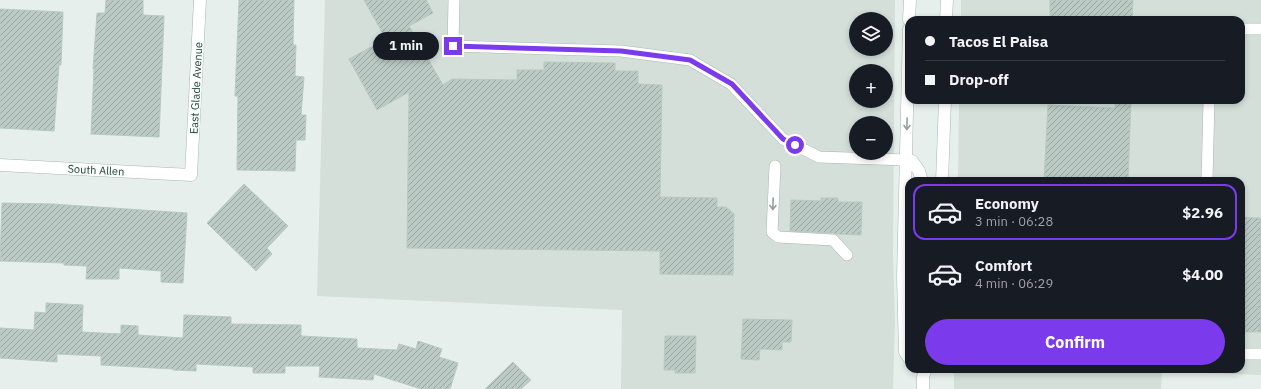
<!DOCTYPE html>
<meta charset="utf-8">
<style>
:root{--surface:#171b24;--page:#242831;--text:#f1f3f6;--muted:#9ea1a6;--line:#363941;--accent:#7c3aed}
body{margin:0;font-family:"IBM Plex Sans",sans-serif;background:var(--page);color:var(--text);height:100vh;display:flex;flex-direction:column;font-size:15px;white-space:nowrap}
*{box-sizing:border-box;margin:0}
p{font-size:13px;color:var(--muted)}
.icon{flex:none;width:22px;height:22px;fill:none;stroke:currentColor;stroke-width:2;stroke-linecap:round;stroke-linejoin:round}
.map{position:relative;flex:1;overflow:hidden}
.drawer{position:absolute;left:905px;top:177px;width:340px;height:196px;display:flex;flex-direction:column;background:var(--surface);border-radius:12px;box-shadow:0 2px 6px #0003}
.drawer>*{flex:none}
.hud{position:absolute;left:905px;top:16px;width:340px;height:88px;border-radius:12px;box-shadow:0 2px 6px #0003;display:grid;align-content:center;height:88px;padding:0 20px;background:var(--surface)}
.fabs{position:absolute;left:849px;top:12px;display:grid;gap:8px}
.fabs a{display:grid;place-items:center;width:44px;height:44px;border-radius:50%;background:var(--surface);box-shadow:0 2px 6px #0003;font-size:20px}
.end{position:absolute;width:18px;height:18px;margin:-9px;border:5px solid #7c3aed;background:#fff;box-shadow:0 0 0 2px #fff}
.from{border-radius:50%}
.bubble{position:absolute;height:28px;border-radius:14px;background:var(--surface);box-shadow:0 2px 6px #0003;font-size:13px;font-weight:800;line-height:28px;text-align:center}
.hud b{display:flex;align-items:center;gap:14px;height:38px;font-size:15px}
.hud b+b{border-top:1px solid var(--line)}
.hud i{width:10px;height:10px;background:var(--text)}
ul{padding:7px 0 0;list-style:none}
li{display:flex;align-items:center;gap:12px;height:56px;margin:0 8px 6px;padding:0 12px;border:2px solid transparent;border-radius:12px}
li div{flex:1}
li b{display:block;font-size:15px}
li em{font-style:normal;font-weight:800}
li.current{border-color:var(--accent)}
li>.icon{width:36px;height:36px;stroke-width:1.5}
.cta{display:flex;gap:8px;margin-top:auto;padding:8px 20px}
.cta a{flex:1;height:46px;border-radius:24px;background:var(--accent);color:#fff;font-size:16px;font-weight:800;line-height:46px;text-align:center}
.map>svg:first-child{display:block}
</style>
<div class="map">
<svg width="1261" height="389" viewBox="0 0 1261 389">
<defs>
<pattern id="building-hatch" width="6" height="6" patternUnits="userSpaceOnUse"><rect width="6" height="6" fill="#bbcac4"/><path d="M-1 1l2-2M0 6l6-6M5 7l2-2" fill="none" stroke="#98a6a0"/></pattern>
</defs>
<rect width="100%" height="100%" fill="#e6efeb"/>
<path fill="#d4dfda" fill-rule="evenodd" d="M 325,0 L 895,0 L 893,255 L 895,321 L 893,389 L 621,389 L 622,310 L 317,296 ZM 856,19 L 886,19 L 886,49 L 856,49 ZM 856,71 L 886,71 L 886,101 L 856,101 ZM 856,123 L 886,123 L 886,153 L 856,153 Z
M 961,0 L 1261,0 L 1261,375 L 1162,371 L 1161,389 L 954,389 L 954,369 L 1241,369 L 1241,181 L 958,181 L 959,100 L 1241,100 L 1241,20 L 961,20 Z"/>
<path fill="url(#building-hatch)" stroke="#b8c9c2" d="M 106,0 L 143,0 L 143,15 L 164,16 L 159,137 L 91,134 L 94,69 L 93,69 L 97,13 L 105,13 Z
M 239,0 L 294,0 L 293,45 L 296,45 L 295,76 L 304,77 L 301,115 L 306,115 L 305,140 L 296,140 L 295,171 L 237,170 L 238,96 L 235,96 Z
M 364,0 L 426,0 L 433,13 L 409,26 L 443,85 L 452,79 L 517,80 L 517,70 L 544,70 L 544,62 L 615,63 L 615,71 L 638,71 L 638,84 L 662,85 L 660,197 L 717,198 L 717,207 L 726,207 L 734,214 L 733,275 L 660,274 L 660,251 L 407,248 L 409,92 L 377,110 L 349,59 L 386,39 Z
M 1050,0 L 1133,0 L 1132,20 L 1050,20 Z
M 0,9 L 63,12 L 61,65 L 59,65 L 54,131 L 0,128 Z
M 1115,100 L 1131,100 L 1128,181 L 1044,181 L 1048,105 L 1115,108 Z
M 244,184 L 288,226 L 267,248 L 272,254 L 256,271 L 207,223 Z
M 821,198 L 838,198 L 838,202 L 862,202 L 861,235 L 837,234 L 833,233 L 790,231 L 791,200 L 821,201 Z
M 2,203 L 52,204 L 187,213 L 183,283 L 161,282 L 161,271 L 119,268 L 119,279 L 86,279 L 87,266 L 64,265 L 64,263 L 0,261 Z
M 1241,217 L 1261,218 L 1261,332 L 1241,332 Z
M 46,303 L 83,305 L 82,332 L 121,334 L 121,325 L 138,326 L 138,335 L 183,338 L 184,315 L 231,317 L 231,324 L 301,325 L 301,336 L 357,339 L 357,348 L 397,350 L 399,344 L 416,349 L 418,341 L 442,349 L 439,357 L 458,363 L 450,389 L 421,389 L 374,374 L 373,380 L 319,377 L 320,366 L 285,366 L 285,373 L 253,373 L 253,367 L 196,364 L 196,371 L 173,370 L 173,369 L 101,365 L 101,356 L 57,354 L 57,362 L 0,358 L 0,328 L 34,330 L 35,312 L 46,313 Z
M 743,319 L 792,320 L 791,342 L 782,342 L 782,350 L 760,349 L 759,360 L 741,359 Z
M 665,336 L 696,336 L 695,373 L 675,373 L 675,370 L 664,370 Z
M 513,362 L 531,380 L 521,389 L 485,389 Z"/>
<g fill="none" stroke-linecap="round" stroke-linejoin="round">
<g stroke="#a8b8b2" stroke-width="12">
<path id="service" d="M 454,0 L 453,46 L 621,51 L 690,60 L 731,84 L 783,139 L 819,157 L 906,160
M 1241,29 L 1261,29
M 775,166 L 772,232 L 778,237 L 833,240 L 847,255
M 1207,181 L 1209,100
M 1241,354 L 1261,354"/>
</g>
<g stroke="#a8b8b2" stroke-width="13">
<path id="minor" d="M 0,165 L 191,175 L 200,0"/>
</g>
<g stroke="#a4bbb3" stroke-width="13">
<path id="secondary" d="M 909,20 L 910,0
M 946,20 L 947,0
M 909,29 L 903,277 L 905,352 L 909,358
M 906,160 L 912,161 L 919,171 L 922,181
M 942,181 L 945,100
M 923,389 L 923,377 L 926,369"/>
</g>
<use href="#service" stroke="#fff" stroke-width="11"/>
<use href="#minor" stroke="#fff" stroke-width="12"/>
<use href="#secondary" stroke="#fff" stroke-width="12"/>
</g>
<defs><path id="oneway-shaft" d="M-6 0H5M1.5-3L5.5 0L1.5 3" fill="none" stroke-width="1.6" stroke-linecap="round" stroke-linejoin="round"/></defs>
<g stroke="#92a09c">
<use href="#oneway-shaft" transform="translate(907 124) rotate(91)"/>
<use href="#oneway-shaft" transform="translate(773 204) rotate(92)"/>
</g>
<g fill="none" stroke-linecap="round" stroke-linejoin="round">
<path stroke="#7c3aed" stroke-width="5" d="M 453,46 L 621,51 L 690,60 L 732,84 L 783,139 L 795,145"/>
</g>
<g text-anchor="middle" stroke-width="3" stroke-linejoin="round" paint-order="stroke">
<g font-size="11" fill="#24423a" stroke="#f7fbf9">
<text transform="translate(196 88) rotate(-87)" y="4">East Glade Avenue</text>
<text transform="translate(96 170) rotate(3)" y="4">South Allen</text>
</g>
</g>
</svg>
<div class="fabs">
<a><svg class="icon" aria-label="layers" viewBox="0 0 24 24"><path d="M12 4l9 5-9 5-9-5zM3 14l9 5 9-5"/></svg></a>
<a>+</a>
<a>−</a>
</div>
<i class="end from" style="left:795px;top:145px"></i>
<i class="end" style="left:453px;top:46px"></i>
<div class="bubble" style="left:373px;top:32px;width:66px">1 min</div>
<div class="hud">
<b><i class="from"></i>Tacos El Paisa</b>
<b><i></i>Drop-off</b>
</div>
<section class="drawer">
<ul>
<li class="current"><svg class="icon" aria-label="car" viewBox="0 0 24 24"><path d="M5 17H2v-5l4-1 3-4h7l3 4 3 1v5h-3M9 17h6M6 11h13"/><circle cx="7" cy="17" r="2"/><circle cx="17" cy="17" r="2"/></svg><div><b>Economy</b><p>3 min · 06:28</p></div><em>$2.96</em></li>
<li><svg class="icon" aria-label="car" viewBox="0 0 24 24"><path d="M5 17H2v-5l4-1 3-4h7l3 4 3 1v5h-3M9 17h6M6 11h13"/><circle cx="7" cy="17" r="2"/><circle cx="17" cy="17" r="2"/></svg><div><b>Comfort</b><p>4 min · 06:29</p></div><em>$4.00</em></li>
</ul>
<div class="cta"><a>Confirm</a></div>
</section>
</div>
